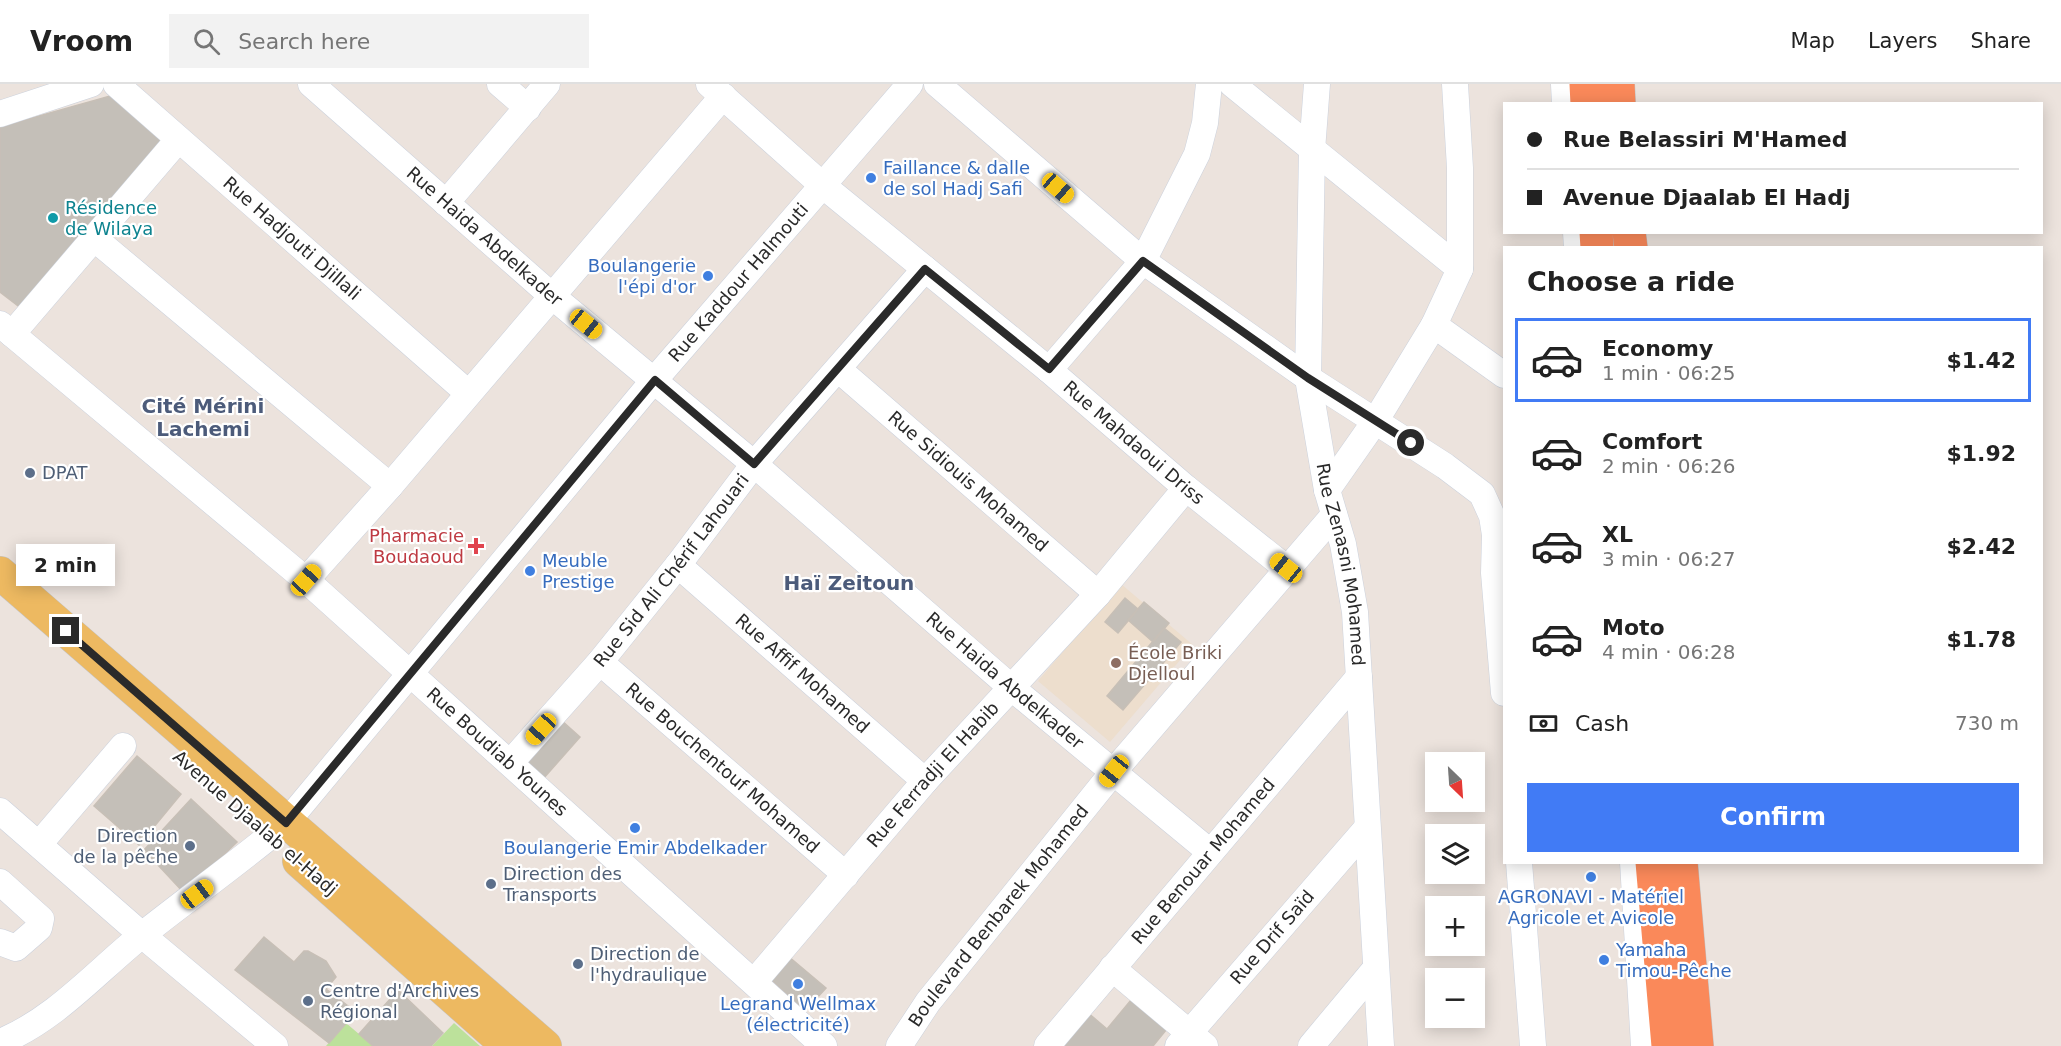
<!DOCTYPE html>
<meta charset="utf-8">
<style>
:root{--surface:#fff;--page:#f2f2f2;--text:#222;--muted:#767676;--line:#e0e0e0;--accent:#417bf5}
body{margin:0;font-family:"DejaVu Sans",sans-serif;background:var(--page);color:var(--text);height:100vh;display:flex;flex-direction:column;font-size:22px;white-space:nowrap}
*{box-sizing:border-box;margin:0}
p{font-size:20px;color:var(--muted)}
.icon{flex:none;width:33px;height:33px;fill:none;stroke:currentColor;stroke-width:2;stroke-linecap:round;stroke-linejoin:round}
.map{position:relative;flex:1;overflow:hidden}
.drawer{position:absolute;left:1503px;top:162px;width:540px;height:618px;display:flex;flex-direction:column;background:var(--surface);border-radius:0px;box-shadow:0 3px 15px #0003}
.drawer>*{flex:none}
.guide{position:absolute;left:1503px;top:18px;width:540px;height:132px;border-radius:0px;box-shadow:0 3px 15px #0003;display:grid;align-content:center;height:132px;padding:0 24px;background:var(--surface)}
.needle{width:39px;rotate:155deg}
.fabs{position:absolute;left:1425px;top:668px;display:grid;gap:12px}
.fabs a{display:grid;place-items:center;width:60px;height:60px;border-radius:0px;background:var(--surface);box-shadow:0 3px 15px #0003;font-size:30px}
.end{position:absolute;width:27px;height:27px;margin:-14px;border:8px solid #2a2a2a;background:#fff;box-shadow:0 0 0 3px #fff}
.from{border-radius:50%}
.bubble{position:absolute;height:42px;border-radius:0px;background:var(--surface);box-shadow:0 3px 15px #0003;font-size:20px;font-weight:700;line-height:42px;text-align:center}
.car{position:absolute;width:18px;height:36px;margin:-18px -9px;border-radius:8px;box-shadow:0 0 4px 2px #0007;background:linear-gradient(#f5c518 24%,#345 0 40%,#f5c518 0 76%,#345 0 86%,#f5c518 0)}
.guide b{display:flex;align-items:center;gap:21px;height:57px;font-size:22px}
.guide b+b{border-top:2px solid var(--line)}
.guide i{width:15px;height:15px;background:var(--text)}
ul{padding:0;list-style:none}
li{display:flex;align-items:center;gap:18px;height:84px;margin:0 12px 9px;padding:0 12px;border:3px solid transparent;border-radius:0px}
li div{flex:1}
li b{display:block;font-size:22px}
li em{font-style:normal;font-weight:700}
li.current{border-color:var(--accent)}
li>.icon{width:54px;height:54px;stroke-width:1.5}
h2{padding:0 24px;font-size:27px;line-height:72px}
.pay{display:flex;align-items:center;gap:15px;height:66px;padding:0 24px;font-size:22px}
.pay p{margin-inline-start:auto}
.primary-button{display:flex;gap:12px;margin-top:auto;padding:12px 24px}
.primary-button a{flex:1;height:69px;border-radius:0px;background:var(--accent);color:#fff;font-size:24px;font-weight:700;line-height:69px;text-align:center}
header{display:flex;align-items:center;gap:36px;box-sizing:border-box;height:84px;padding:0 30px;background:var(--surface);border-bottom:2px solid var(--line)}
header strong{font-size:28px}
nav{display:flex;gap:33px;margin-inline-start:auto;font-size:21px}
.search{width:420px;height:54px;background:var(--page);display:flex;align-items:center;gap:15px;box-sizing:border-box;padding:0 21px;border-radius:0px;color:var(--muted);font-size:22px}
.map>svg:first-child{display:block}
</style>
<header>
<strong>Vroom</strong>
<div class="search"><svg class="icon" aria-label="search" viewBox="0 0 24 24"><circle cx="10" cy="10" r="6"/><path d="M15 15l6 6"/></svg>Search here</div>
<nav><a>Map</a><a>Layers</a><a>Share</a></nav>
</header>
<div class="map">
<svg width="2061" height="962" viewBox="0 0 2061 962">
<rect width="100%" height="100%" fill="#ece3dd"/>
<path fill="#eddecd" d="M 1121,500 L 1193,561 L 1110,658 L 1038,597 Z"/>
<path fill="#bce19b" d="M 346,939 L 373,962 L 326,962 Z
M 454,939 L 480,962 L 432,962 Z"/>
<path fill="#c4bfb8" stroke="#c7bfb6" stroke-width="1.5" d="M 117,10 L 171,60 L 26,228 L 0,208 L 0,43 Z
M 1125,514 L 1138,525 L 1118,549 L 1105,538 Z
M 1144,518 L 1169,539 L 1153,558 L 1128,536 Z
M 1164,544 L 1181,558 L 1123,626 L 1107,612 Z
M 561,636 L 580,653 L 543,695 L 522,678 Z
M 137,672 L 181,710 L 139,761 L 94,722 Z
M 191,715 L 237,758 L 184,809 L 144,766 Z
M 264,853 L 294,878 L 304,867 L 308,867 L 326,877 L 336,893 L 326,905 L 356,928 L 329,959 L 235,886 Z
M 788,872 L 826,904 L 805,927 L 770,895 Z
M 398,906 L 443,949 L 431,962 L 373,962 L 359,950 Z
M 1131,916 L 1166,946 L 1153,962 L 1058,962 L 1087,928 L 1107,945 Z"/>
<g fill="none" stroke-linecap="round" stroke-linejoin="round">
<g stroke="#cbd1dc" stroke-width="27">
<g id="minor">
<path id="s1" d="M 116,0 L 468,309"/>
<path id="s2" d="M 311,0 L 552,212 L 754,380 L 1013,605 L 1210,768"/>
<path d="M 500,0 L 528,24"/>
<path id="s3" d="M 709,0 L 821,100 L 1049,286 L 1186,404 L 1286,484"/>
<path d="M 937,0 L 1143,177 L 1308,294 L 1445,382 L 1482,410 L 1492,432 L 1495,451 L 1494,489 L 1504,609"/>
<path d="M 1232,0 L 1460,185"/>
<path id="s4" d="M 1317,0 L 1312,66 L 1308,294 L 1327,406 L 1343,460 L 1355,528 L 1381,962"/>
<path d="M 1564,0 L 1565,20"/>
<path d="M 0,30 L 91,0"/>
<path d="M 446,119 L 547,0"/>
<path d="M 1576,148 L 1577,164"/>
<path d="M 95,155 L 390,402"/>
<path id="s5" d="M 0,240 L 306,496 L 824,962"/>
<path d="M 1434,241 L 1504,291"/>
<path d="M 12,250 L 178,56"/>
<path id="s6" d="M 838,285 L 1098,510"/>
<path d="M 1049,286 L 1143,177 L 1197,70 L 1205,39 L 1209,0"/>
<path d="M 1327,406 L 1376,336 L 1434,241 L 1460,185 L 1460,84 L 1455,0"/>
<path id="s7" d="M 678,481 L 925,697"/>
<path d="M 306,496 L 390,402 L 723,12"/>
<path id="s8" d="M 600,578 L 846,791"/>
<path id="s9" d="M 511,678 L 600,578 L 678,481 L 754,380 L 925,185"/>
<path d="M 0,727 L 142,851 L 275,962"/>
<path d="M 40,759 L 123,662"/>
<path d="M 1519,778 L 1533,962"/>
<path d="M 1633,778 L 1644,962"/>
<path d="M 0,798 L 41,835 L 39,844 L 16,864 L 0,858"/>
<path d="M 1112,884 L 1205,962"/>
<path id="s10" d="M 754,898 L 925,697 L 1098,510 L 1186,404"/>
<path id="s11" d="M 0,958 C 55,936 97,887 142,851 C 190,813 239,778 286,739 L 644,308 L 910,0"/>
<path id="s12" d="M 899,962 L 928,918 L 1114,687 L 1334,431"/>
<path id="s13" d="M 1047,962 L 1359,593"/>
<path id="s14" d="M 1178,962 L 1367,744"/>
<path d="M 1311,962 L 1376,884"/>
</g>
</g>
<g stroke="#c3c3c3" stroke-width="34">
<path id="major" d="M 0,489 L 545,962
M 299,777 L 508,962"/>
</g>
<g stroke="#c3c3c3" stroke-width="34">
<path id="highway" d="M 1586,0 L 1587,20
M 1618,0 L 1619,20
M 1596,148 L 1597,164
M 1629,148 L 1631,164
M 1652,778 L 1668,962
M 1681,778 L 1697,962"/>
</g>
<use href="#minor" stroke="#fff" stroke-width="26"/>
<use href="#major" stroke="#edb961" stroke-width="33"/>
<use href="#highway" stroke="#fa895a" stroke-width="33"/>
</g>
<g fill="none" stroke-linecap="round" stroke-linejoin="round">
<path stroke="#2a2a2a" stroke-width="8" d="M 66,547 L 286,739 L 655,296 L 754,380 L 925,185 L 1049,285 L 1143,177 L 1308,294 L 1411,359"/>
</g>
<g fill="#3f7fe0" stroke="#fff" stroke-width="2">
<circle cx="871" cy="94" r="6"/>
<circle cx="708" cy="192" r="6"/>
<circle cx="530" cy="487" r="6"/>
<circle cx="635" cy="744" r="6"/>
<circle cx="1591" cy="793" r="6"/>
<circle cx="1604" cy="876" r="6"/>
<circle cx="798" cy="900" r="6"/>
</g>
<circle fill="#0f9aa8" stroke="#fff" stroke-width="2" cx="53" cy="134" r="6"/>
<g fill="#5c6f8a" stroke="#fff" stroke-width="2">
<circle cx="30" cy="389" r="6"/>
<circle cx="190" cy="762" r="6"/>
<circle cx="491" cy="800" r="6"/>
<circle cx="578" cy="880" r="6"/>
<circle cx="308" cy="917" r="6"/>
</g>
<path fill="#e0444e" stroke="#fff" stroke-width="2" d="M473 453h6v6h6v6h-6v6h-6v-6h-6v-6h6z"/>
<circle fill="#8d6e63" stroke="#fff" stroke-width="2" cx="1116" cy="579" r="6"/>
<g text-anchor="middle" stroke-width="4.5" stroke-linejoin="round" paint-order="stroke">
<g font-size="18" fill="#366cbe" stroke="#fff" text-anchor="start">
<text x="883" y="90">Faillance &amp; dalle<tspan x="883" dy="21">de sol Hadj Safi</tspan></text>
<text x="696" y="188" text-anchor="end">Boulangerie<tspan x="696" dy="21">l'épi d'or</tspan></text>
<text x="542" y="483">Meuble<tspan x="542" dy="21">Prestige</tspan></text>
<text x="635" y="770" text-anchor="middle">Boulangerie Emir Abdelkader</text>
<text x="1591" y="819" text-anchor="middle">AGRONAVI - Matériel<tspan x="1591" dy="21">Agricole et Avicole</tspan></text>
<text x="1616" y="872">Yamaha<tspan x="1616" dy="21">Timou-Pêche</tspan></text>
<text x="798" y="926" text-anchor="middle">Legrand Wellmax<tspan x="798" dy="21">(électricité)</tspan></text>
</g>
<g font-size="18" fill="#0d838f" stroke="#fff" text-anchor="start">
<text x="65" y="130">Résidence<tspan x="65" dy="21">de Wilaya</tspan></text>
</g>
<g font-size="18" fill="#2a2a2a" stroke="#fff">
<text dy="6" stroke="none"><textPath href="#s2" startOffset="231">Rue Haida Abdelkader</textPath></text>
<text dy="6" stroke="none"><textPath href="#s1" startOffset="234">Rue Hadjouti Djillali</textPath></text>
<text dy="6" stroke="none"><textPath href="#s11" startOffset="1066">Rue Kaddour Halmouti</textPath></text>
<text dy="6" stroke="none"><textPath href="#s3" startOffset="556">Rue Mahdaoui Driss</textPath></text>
<text dy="6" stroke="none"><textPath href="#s6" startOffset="172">Rue Sidiouis Mohamed</textPath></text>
<text dy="6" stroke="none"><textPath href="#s4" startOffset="484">Rue Zenasni Mohamed</textPath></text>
<text dy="6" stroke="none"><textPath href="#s9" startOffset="250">Rue Sid Ali Chérif Lahouari</textPath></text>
<text dy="6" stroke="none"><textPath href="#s7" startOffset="165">Rue Affif Mohamed</textPath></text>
<text dy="6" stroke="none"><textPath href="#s2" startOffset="915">Rue Haida Abdelkader</textPath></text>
<text dy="6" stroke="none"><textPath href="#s5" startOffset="656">Rue Boudiab Younes</textPath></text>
<text dy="6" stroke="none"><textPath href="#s8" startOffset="162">Rue Bouchentouf Mohamed</textPath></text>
<text dy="6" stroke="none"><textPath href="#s10" startOffset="274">Rue Ferradji El Habib</textPath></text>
<text transform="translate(255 739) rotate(41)" y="6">Avenue Djaalab el-Hadj</text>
<text dy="6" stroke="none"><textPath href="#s13" startOffset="242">Rue Benouar Mohamed</textPath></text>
<text dy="6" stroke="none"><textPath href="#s12" startOffset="164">Boulevard Benbarek Mohamed</textPath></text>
<text dy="6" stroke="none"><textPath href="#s14" startOffset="144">Rue Drif Saïd</textPath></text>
</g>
<g font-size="18" fill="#4e5e75" stroke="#fff" text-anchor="start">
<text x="42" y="395">DPAT</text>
<text x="178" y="758" text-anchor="end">Direction<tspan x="178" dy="21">de la pêche</tspan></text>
<text x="503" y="796">Direction des<tspan x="503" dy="21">Transports</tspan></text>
<text x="590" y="876">Direction de<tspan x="590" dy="21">l'hydraulique</tspan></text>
<text x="320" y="913">Centre d'Archives<tspan x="320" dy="21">Régional</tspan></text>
</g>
<g font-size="18" fill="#be3a42" stroke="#fff" text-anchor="end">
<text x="464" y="458">Pharmacie<tspan x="464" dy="21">Boudaoud</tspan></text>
</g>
<g font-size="18" fill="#785e54" stroke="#fff" text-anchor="start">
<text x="1128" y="575">École Briki<tspan x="1128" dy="21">Djelloul</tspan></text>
</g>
<g font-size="20" font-weight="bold" fill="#4c5b7a" stroke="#fff">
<text x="203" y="329">Cité Mérini<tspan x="203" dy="23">Lachemi</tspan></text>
<text x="849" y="506">Haï Zeitoun</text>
</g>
</g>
</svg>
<div class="fabs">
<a><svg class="needle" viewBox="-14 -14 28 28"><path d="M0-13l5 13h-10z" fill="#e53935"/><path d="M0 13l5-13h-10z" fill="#767676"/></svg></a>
<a><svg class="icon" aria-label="layers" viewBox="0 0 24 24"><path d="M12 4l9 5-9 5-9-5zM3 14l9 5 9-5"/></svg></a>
<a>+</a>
<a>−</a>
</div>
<i class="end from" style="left:1411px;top:359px"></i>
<i class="end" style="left:66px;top:547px"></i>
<div class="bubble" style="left:16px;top:460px;width:99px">2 min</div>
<i class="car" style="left:1058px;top:104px;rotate:131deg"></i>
<i class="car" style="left:586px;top:240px;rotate:129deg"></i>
<i class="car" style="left:1286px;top:484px;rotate:309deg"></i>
<i class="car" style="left:306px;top:496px;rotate:42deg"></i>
<i class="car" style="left:541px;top:645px;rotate:222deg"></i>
<i class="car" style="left:1114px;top:687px;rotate:219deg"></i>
<i class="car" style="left:197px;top:810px;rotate:53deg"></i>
<div class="guide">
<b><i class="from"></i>Rue Belassiri M'Hamed</b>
<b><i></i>Avenue Djaalab El Hadj</b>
</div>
<section class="drawer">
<h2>Choose a ride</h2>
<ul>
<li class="current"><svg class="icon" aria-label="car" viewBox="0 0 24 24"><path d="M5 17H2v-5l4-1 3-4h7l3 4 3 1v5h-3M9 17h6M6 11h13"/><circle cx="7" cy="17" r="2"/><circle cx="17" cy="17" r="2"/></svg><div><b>Economy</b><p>1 min · 06:25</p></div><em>$1.42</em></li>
<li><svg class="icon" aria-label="car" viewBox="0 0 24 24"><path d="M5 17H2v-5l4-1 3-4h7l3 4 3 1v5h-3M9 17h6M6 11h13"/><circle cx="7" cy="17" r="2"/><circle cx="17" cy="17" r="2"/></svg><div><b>Comfort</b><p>2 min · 06:26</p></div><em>$1.92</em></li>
<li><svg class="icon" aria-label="car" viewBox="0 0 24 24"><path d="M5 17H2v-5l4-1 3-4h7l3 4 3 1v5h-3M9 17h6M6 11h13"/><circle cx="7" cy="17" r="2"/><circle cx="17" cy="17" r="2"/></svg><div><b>XL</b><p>3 min · 06:27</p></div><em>$2.42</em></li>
<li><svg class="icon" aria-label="car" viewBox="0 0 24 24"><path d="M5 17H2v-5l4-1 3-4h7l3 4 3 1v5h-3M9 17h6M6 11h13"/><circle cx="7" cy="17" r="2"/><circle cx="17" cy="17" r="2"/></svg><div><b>Moto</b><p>4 min · 06:28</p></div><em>$1.78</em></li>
</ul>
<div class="pay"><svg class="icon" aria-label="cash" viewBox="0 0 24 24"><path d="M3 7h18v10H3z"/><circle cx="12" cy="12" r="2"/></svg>Cash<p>730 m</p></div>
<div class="primary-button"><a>Confirm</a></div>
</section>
</div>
